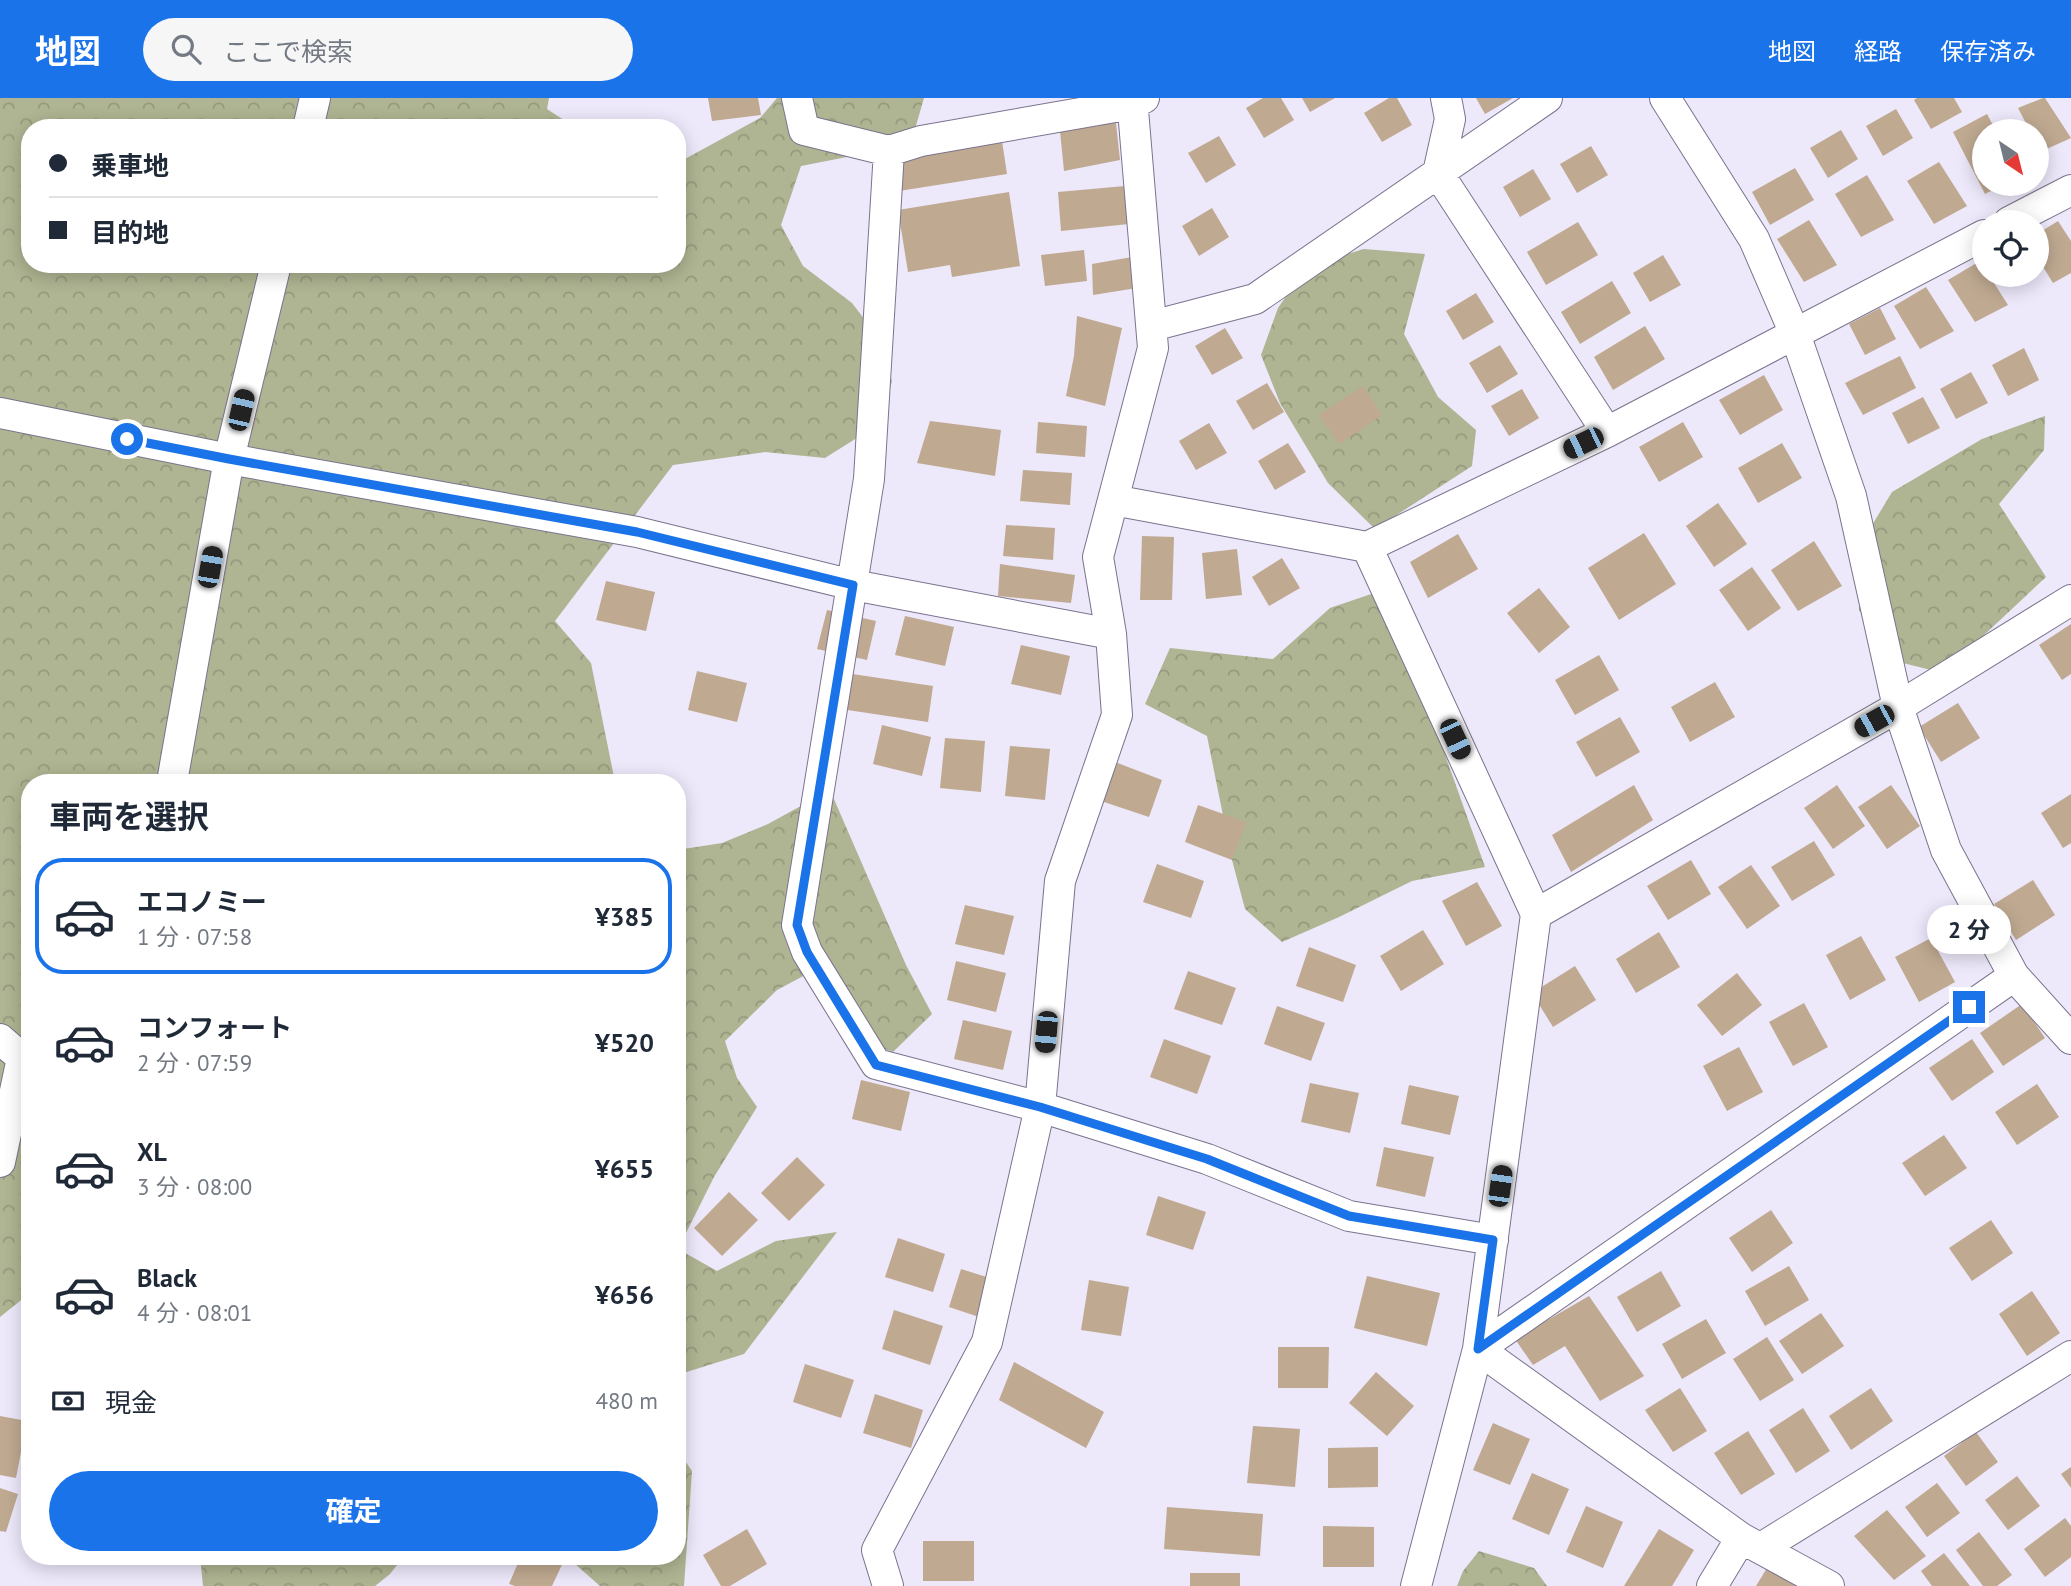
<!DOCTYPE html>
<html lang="ja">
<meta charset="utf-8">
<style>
:root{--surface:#fff;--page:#f6f6f7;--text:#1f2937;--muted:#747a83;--line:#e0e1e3;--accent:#1a73e8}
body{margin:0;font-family:"PT Sans","Noto Sans JP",sans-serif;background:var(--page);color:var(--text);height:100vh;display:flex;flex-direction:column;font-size:26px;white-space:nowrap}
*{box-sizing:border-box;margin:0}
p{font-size:23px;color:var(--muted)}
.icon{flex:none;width:38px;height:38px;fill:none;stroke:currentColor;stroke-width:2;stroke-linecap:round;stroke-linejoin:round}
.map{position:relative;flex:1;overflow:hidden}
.drawer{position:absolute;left:21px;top:676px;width:665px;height:791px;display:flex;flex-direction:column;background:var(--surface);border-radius:28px;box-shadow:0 4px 18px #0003}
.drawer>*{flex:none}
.guide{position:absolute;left:21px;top:21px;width:665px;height:154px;border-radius:28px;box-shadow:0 4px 18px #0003;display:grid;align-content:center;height:154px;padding:0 28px;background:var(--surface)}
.needle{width:46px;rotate:145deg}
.buttons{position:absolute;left:1972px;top:21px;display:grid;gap:14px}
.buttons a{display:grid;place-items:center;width:77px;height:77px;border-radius:50%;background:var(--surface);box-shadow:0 4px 18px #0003;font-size:35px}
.end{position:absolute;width:32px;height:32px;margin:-16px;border:9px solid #1a73e8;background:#fff;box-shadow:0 0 0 4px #fff}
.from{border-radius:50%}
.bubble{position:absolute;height:49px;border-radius:24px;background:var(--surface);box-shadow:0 4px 18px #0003;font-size:23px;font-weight:700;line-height:49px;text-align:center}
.car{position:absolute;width:21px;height:42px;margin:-21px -10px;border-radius:9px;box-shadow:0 0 5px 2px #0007;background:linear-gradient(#222 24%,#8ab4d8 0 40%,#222 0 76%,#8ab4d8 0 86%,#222 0)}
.guide b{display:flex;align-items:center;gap:24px;height:66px;font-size:26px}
.guide b+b{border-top:2px solid var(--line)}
.guide i{width:18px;height:18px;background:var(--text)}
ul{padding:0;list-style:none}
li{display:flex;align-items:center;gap:21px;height:116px;margin:0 14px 10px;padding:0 14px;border:4px solid transparent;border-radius:28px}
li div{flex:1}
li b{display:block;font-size:26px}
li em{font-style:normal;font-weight:700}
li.on{border-color:var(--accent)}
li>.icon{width:63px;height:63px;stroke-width:1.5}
h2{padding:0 28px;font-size:32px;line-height:84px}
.pay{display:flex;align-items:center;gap:18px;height:77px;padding:0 28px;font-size:26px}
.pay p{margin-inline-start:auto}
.primary-button{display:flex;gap:14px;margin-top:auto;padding:14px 28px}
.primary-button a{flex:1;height:80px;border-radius:42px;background:var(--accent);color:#fff;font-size:28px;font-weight:700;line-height:80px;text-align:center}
header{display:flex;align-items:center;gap:42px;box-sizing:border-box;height:98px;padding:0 35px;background:var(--accent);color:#fff}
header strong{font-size:33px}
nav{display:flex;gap:38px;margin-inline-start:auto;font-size:24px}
.search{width:490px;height:63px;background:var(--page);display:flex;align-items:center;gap:18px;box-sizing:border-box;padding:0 24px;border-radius:38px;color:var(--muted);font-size:26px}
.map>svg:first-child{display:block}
</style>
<header>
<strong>地図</strong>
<div class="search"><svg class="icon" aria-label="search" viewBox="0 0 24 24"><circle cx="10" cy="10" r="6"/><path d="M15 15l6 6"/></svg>ここで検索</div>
<nav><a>地図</a><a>経路</a><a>保存済み</a></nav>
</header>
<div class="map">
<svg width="2071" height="1488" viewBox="0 0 2071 1488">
<defs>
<pattern id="forest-crowns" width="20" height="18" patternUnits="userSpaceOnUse" patternTransform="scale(1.75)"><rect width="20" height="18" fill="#afb492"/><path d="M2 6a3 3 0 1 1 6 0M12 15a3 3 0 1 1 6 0" fill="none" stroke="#969a7d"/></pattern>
</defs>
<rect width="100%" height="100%" fill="#ede8fa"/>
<path fill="url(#forest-crowns)" d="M 0,0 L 549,0 L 547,11 L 576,30 L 30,30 L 30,166 L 677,166 L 677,61 L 683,62 L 760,20 L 777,0 L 924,0 L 915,31 L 852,58 L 801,68 L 781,127 L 803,168 L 852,205 L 875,235 L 892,283 L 879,326 L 825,360 L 765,354 L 673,367 L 555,523 L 591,565 L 615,684 L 30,684 L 30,1195 L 0,1219 Z
M 1364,151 L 1425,156 L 1404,236 L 1438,299 L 1476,332 L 1472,368 L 1375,431 L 1328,385 L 1280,305 L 1261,257 L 1278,210 L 1307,168 Z
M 2045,318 L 2044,352 L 1999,406 L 2046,479 L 1967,553 L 1931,572 L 1887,561 L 1859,512 L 1862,444 L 1892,394 L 1982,341 Z
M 1386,491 L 1485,769 L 1412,783 L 1339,819 L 1282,844 L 1245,811 L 1232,762 L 1207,638 L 1145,606 L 1170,550 L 1273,561 L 1330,510 Z
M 830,692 L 906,867 L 932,916 L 893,954 L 857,940 L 809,875 L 777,892 L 725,943 L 737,980 L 757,1009 L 714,1079 L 678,1151 L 717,1173 L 776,1143 L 837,1134 L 744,1256 L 677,1277 L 677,752 L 722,745 L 768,726 Z
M 677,1343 L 683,1360 L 692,1373 L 684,1488 L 600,1488 L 566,1458 L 677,1458 Z
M 1479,1453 L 1534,1470 L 1547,1488 L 1457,1488 L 1463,1473 Z
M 200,1458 L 404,1458 L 390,1476 L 375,1488 L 203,1488 Z"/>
<path fill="#bfa991" d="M 708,0 L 758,0 L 761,17 L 712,23 Z
M 1263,0 L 1281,0 L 1294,22 L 1264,40 L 1246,10 Z
M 1302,0 L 1335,0 L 1310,14 Z
M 1389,0 L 1397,0 L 1412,27 L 1382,44 L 1364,15 Z
M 1476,0 L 1513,0 L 1485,16 Z
M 1917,0 L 1954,0 L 1962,14 L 1931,31 L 1914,2 Z
M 2043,0 L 2045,0 L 2071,40 L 2040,54 L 2037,48 L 2037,33 L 2030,33 L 2018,10 Z
M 1896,11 L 1913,40 L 1883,58 L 1866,28 Z
M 1115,16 L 1120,62 L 1064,73 L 1059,23 Z
M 1987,16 L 1996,33 L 1984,33 L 1984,86 L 2004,86 L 1985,96 L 1953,34 Z
M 1841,32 L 1858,61 L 1828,80 L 1810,50 Z
M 1219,38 L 1236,67 L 1206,85 L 1188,55 Z
M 1002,43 L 1007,76 L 899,93 L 894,60 Z
M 1591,48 L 1608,77 L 1577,95 L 1560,66 Z
M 1939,64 L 1967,108 L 1934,126 L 1907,83 Z
M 1795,70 L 1814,102 L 1770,127 L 1752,94 Z
M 1533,71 L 1551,101 L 1520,119 L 1503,89 Z
M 1867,77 L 1894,122 L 1861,139 L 1835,96 Z
M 1125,88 L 1129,126 L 1061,133 L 1058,94 Z
M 1009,94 L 1020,168 L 952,179 L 950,167 L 908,174 L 898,112 Z
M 1212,110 L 1229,139 L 1199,158 L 1182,128 Z
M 1809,122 L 1837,167 L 1804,184 L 1777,141 Z
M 2058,123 L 2071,143 L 2071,175 L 2053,185 L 2037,159 L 2037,136 Z
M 1578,124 L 1598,157 L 1546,187 L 1527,154 Z
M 1084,152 L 1087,183 L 1045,188 L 1041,157 Z
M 1663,157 L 1681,187 L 1650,204 L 1633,175 Z
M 1132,159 L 1137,190 L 1093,197 L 1092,166 Z
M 1980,163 L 1984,170 L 1984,177 L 1989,177 L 2008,207 L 1975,224 L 1948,182 Z
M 1612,183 L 1631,215 L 1580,246 L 1561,214 Z
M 1926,189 L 1954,233 L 1920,251 L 1894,208 Z
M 1476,195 L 1494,224 L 1463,242 L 1446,213 Z
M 1880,210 L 1896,241 L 1865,257 L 1849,226 Z
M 1077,218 L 1122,230 L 1105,308 L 1066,298 L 1074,258 Z
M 1645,228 L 1665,261 L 1613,292 L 1594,259 Z
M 1225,230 L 1243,260 L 1212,277 L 1195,248 Z
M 1500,247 L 1518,276 L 1487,295 L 1469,265 Z
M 2024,250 L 2039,282 L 2008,298 L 1992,267 Z
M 1900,258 L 1916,290 L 1863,317 L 1845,285 Z
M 1971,274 L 1988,305 L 1956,321 L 1940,291 Z
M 1764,277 L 1783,312 L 1740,337 L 1719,302 Z
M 1267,285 L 1284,314 L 1253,332 L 1236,303 Z
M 1363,288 L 1382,317 L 1339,346 L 1319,317 Z
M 1522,291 L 1539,320 L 1509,338 L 1491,308 Z
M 1923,299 L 1940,330 L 1908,346 L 1892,315 Z
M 930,323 L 1001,332 L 995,378 L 917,365 Z
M 1038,324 L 1087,328 L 1085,359 L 1036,355 Z
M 1683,324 L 1703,359 L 1659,384 L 1639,349 Z
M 1209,325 L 1227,355 L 1196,372 L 1179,343 Z
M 1288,345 L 1306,374 L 1275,392 L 1258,363 Z
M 1782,345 L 1802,380 L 1758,405 L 1738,370 Z
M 1023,372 L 1072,375 L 1070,407 L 1020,403 Z
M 1718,405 L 1747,446 L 1714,469 L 1686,428 Z
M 1006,427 L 1055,430 L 1053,462 L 1003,458 Z
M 1644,435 L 1676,486 L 1619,522 L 1588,470 Z
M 1458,436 L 1478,471 L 1428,500 L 1410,464 Z
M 1142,438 L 1174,439 L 1172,502 L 1140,502 Z
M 1814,443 L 1842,488 L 1798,513 L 1771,472 Z
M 1237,451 L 1242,497 L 1206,501 L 1202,455 Z
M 1282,460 L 1300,490 L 1269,508 L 1252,479 Z
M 1000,466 L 1075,477 L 1071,505 L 998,498 Z
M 1752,469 L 1781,510 L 1748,533 L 1719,492 Z
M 606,483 L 655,494 L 646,533 L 596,522 Z
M 1539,490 L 1570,529 L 1539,555 L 1507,515 Z
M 827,512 L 876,523 L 867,562 L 817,551 Z
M 905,518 L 954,529 L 945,568 L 895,557 Z
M 2071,526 L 2071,576 L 2062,582 L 2039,547 Z
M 1021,547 L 1070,558 L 1061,597 L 1011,586 Z
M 1599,557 L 1619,592 L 1575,617 L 1555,582 Z
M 697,573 L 747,585 L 737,624 L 688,612 Z
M 839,574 L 933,588 L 928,624 L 834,610 Z
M 1715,584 L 1735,619 L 1690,644 L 1671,609 Z
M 1958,605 L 1980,640 L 1941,664 L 1919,629 Z
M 1620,619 L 1640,654 L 1596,679 L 1576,644 Z
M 882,627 L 931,639 L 922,678 L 873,666 Z
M 945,640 L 985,643 L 981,694 L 940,690 Z
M 1010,648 L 1050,651 L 1045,702 L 1005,698 Z
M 1115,664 L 1162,682 L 1149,719 L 1101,703 Z
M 1634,687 L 1653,722 L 1571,774 L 1552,737 Z
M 1837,687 L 1865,728 L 1833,751 L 1804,710 Z
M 1891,687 L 1920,728 L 1887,751 L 1858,709 Z
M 2071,696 L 2071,745 L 2063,750 L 2041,715 Z
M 1198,707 L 1246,724 L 1232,762 L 1185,744 Z
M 1814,743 L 1835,777 L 1792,803 L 1771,769 Z
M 1691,762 L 1711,796 L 1668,822 L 1647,788 Z
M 1157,766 L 1204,783 L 1191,820 L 1143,804 Z
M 1751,767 L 1780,808 L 1747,831 L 1718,789 Z
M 2033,782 L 2055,817 L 2016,842 L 1994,806 Z
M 1477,784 L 1502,828 L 1466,848 L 1442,803 Z
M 965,807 L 1014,818 L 1004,857 L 955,846 Z
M 1423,832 L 1444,866 L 1401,893 L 1380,858 Z
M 1659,834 L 1680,869 L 1636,895 L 1616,861 Z
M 1861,838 L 1886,882 L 1850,902 L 1826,857 Z
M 1931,840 L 1955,884 L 1919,904 L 1895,859 Z
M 1309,849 L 1356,867 L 1343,904 L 1296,888 Z
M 956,863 L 1006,875 L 996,914 L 947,902 Z
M 1575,868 L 1596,902 L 1553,929 L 1532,895 Z
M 1188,873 L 1236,890 L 1222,927 L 1174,911 Z
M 1737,875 L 1762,907 L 1722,938 L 1697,907 Z
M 1804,905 L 1828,949 L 1793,968 L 1769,924 Z
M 2022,906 L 2045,940 L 2003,968 L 1980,935 Z
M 1277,908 L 1325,925 L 1311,963 L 1264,946 Z
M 963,922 L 1012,933 L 1003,972 L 954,961 Z
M 1164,941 L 1211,958 L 1197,996 L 1150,979 Z
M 1972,941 L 1994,974 L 1952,1003 L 1929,970 Z
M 1739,949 L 1763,994 L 1727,1013 L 1703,968 Z
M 861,982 L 910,994 L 901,1033 L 852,1021 Z
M 1310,985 L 1359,995 L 1350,1035 L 1301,1024 Z
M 2037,986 L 2059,1019 L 2017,1047 L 1995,1014 Z
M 1409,987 L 1459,998 L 1450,1037 L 1401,1026 Z
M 1944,1037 L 1967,1070 L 1925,1098 L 1902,1065 Z
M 1384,1049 L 1434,1059 L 1425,1099 L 1376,1088 Z
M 797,1059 L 825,1087 L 789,1123 L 761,1095 Z
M 729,1094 L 758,1122 L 722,1158 L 694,1130 Z
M 1158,1098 L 1206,1114 L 1193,1152 L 1146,1137 Z
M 1771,1112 L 1793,1145 L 1752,1174 L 1729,1140 Z
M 1991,1122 L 2013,1155 L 1972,1183 L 1949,1150 Z
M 898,1140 L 945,1156 L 933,1194 L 885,1179 Z
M 1789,1168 L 1809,1202 L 1765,1228 L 1745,1193 Z
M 961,1171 L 1009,1186 L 997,1225 L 949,1209 Z
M 1661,1173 L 1681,1208 L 1637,1234 L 1617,1199 Z
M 1367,1178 L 1440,1195 L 1427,1248 L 1354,1230 Z
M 1089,1182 L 1129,1189 L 1121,1238 L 1081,1232 Z
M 2032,1193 L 2060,1235 L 2027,1258 L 1999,1216 Z
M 1589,1198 L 1644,1278 L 1600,1303 L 1565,1248 L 1533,1267 L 1515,1241 Z
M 894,1212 L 943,1228 L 930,1267 L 882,1251 Z
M 1821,1215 L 1844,1248 L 1802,1276 L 1779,1243 Z
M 1706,1221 L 1726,1255 L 1682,1281 L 1662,1246 Z
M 1767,1239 L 1794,1282 L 1760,1303 L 1733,1261 Z
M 1278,1249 L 1329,1249 L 1328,1290 L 1278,1290 Z
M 1014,1264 L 1104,1314 L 1086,1350 L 999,1302 Z
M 805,1266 L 854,1282 L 841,1320 L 793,1304 Z
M 1376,1274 L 1414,1308 L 1387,1338 L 1349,1305 Z
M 1680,1290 L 1707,1333 L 1673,1354 L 1645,1312 Z
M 1871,1290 L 1893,1323 L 1851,1352 L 1829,1318 Z
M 875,1296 L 923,1312 L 911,1350 L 863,1335 Z
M 1803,1310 L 1830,1353 L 1796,1375 L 1769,1332 Z
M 0,1318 L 27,1323 L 16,1380 L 0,1377 Z
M 1493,1325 L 1530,1341 L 1510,1387 L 1473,1372 Z
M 1253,1328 L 1300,1331 L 1295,1389 L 1247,1385 Z
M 1748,1333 L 1775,1376 L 1741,1397 L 1714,1355 Z
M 1976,1334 L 1998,1364 L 1966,1388 L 1944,1358 Z
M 1378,1349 L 1378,1389 L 1328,1390 L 1328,1350 Z
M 2071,1369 L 2071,1390 L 2061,1376 Z
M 1532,1375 L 1569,1391 L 1549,1437 L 1512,1421 Z
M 2017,1378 L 2040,1408 L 2008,1432 L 1985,1402 Z
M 1937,1385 L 1960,1415 L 1927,1439 L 1905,1409 Z
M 0,1390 L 18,1396 L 6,1434 L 0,1433 Z
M 1586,1408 L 1623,1424 L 1603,1470 L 1566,1454 Z
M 1167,1409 L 1263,1416 L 1260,1458 L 1164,1451 Z
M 1887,1412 L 1926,1458 L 1894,1482 L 1854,1438 Z
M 2065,1420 L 2071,1428 L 2071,1459 L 2045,1479 L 2024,1451 Z
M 1323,1428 L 1374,1429 L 1374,1469 L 1323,1469 Z
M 747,1431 L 767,1466 L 730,1488 L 721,1488 L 703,1457 Z
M 1659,1431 L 1694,1452 L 1672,1488 L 1624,1488 Z
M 1979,1434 L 2012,1477 L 1997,1488 L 1983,1488 L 1956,1452 Z
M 923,1443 L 974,1443 L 974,1483 L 923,1483 Z
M 1944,1455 L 1970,1488 L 1932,1488 L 1921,1473 Z
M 466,1458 L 490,1458 L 486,1467 Z
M 521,1458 L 566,1458 L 552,1488 L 515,1488 L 509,1486 Z
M 1767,1470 L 1797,1488 L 1756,1488 Z
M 1190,1475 L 1240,1475 L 1240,1488 L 1190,1488 Z"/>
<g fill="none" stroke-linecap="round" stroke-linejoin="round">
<g stroke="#7b738e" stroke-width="32">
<path id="minor" d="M 797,0 L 804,32 L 889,53
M 1144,0 L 1132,6 L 921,43 L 889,53 L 869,381 L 797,827 L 807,854 L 876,966 L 1040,1009 L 1207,1061 L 1349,1118 L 1493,1142
M 1446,0 L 1450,21 L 1438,75 L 1607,334
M 1665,0 L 1754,141 L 1795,236 L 1851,398 L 1898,609 L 1946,752 L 2014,878 L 2071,941
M 308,30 L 315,0
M 2009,124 L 2071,92
M 1152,228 L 1255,201 L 1547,0
M 0,315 L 229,361 L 637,434 L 853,487 L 1111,536
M 1113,402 L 1367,449 L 1607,334 L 1984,137
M 1367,449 L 1536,816 L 1478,1251 L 1416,1488
M 172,684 L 229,361 L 276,166
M 1536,816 L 1898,609 L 2071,502
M 0,941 L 22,960
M 0,1064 L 22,960 L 30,955
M 1478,1251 L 2014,878
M 1478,1251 L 1741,1440 L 1829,1488
M 1761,1450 L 2071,1258
M 888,1488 L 877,1452 L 987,1244 L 1040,1009 L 1060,783 L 1117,617 L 1111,536 L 1098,459 L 1153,250 L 1132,0
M 1712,1488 L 1741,1440"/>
</g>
<use href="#minor" stroke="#fff" stroke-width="30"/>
</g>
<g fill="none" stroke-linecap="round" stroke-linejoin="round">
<path stroke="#1a73e8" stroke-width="9" d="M 127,341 L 229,361 L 637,434 L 853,487 L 797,827 L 807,854 L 876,967 L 1040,1009 L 1207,1061 L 1349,1118 L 1493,1142 L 1478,1251 L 1969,909"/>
</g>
</svg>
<div class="buttons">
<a><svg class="needle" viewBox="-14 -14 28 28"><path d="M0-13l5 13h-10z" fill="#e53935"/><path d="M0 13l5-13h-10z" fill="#747a83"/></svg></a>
<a><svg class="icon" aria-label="locate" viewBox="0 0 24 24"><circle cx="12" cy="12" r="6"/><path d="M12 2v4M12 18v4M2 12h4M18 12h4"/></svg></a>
</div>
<i class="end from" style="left:127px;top:341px"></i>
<i class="end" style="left:1969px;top:909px"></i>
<div class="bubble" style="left:1927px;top:807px;width:84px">2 分</div>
<i class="car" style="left:241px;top:312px;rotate:13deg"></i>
<i class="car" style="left:1583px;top:345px;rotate:244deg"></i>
<i class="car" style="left:210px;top:469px;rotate:10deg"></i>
<i class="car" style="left:1874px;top:623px;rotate:241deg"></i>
<i class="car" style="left:1455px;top:641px;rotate:155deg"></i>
<i class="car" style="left:1046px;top:934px;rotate:185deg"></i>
<i class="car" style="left:1500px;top:1088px;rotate:8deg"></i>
<div class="guide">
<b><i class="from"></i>乗車地</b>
<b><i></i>目的地</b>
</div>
<section class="drawer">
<h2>車両を選択</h2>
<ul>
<li class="on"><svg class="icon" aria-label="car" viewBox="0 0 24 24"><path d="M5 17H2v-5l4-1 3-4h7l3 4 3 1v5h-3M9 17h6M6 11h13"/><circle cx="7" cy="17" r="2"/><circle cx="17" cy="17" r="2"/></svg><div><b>エコノミー</b><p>1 分 · 07:58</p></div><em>¥385</em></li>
<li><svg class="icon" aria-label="car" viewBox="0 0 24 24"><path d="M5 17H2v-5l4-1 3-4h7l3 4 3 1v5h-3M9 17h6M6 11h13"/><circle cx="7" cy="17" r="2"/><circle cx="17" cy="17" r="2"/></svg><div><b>コンフォート</b><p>2 分 · 07:59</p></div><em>¥520</em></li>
<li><svg class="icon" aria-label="car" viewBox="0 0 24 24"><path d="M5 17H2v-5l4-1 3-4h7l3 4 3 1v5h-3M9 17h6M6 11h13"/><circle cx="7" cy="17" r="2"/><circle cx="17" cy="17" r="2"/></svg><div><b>XL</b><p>3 分 · 08:00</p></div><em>¥655</em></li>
<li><svg class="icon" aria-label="car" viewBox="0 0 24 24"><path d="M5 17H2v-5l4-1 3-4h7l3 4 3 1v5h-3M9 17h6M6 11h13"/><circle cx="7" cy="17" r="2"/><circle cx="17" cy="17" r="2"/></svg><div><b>Black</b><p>4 分 · 08:01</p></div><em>¥656</em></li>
</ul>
<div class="pay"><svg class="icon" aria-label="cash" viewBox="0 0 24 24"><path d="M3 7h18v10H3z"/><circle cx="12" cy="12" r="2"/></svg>現金<p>480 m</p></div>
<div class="primary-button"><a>確定</a></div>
</section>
</div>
